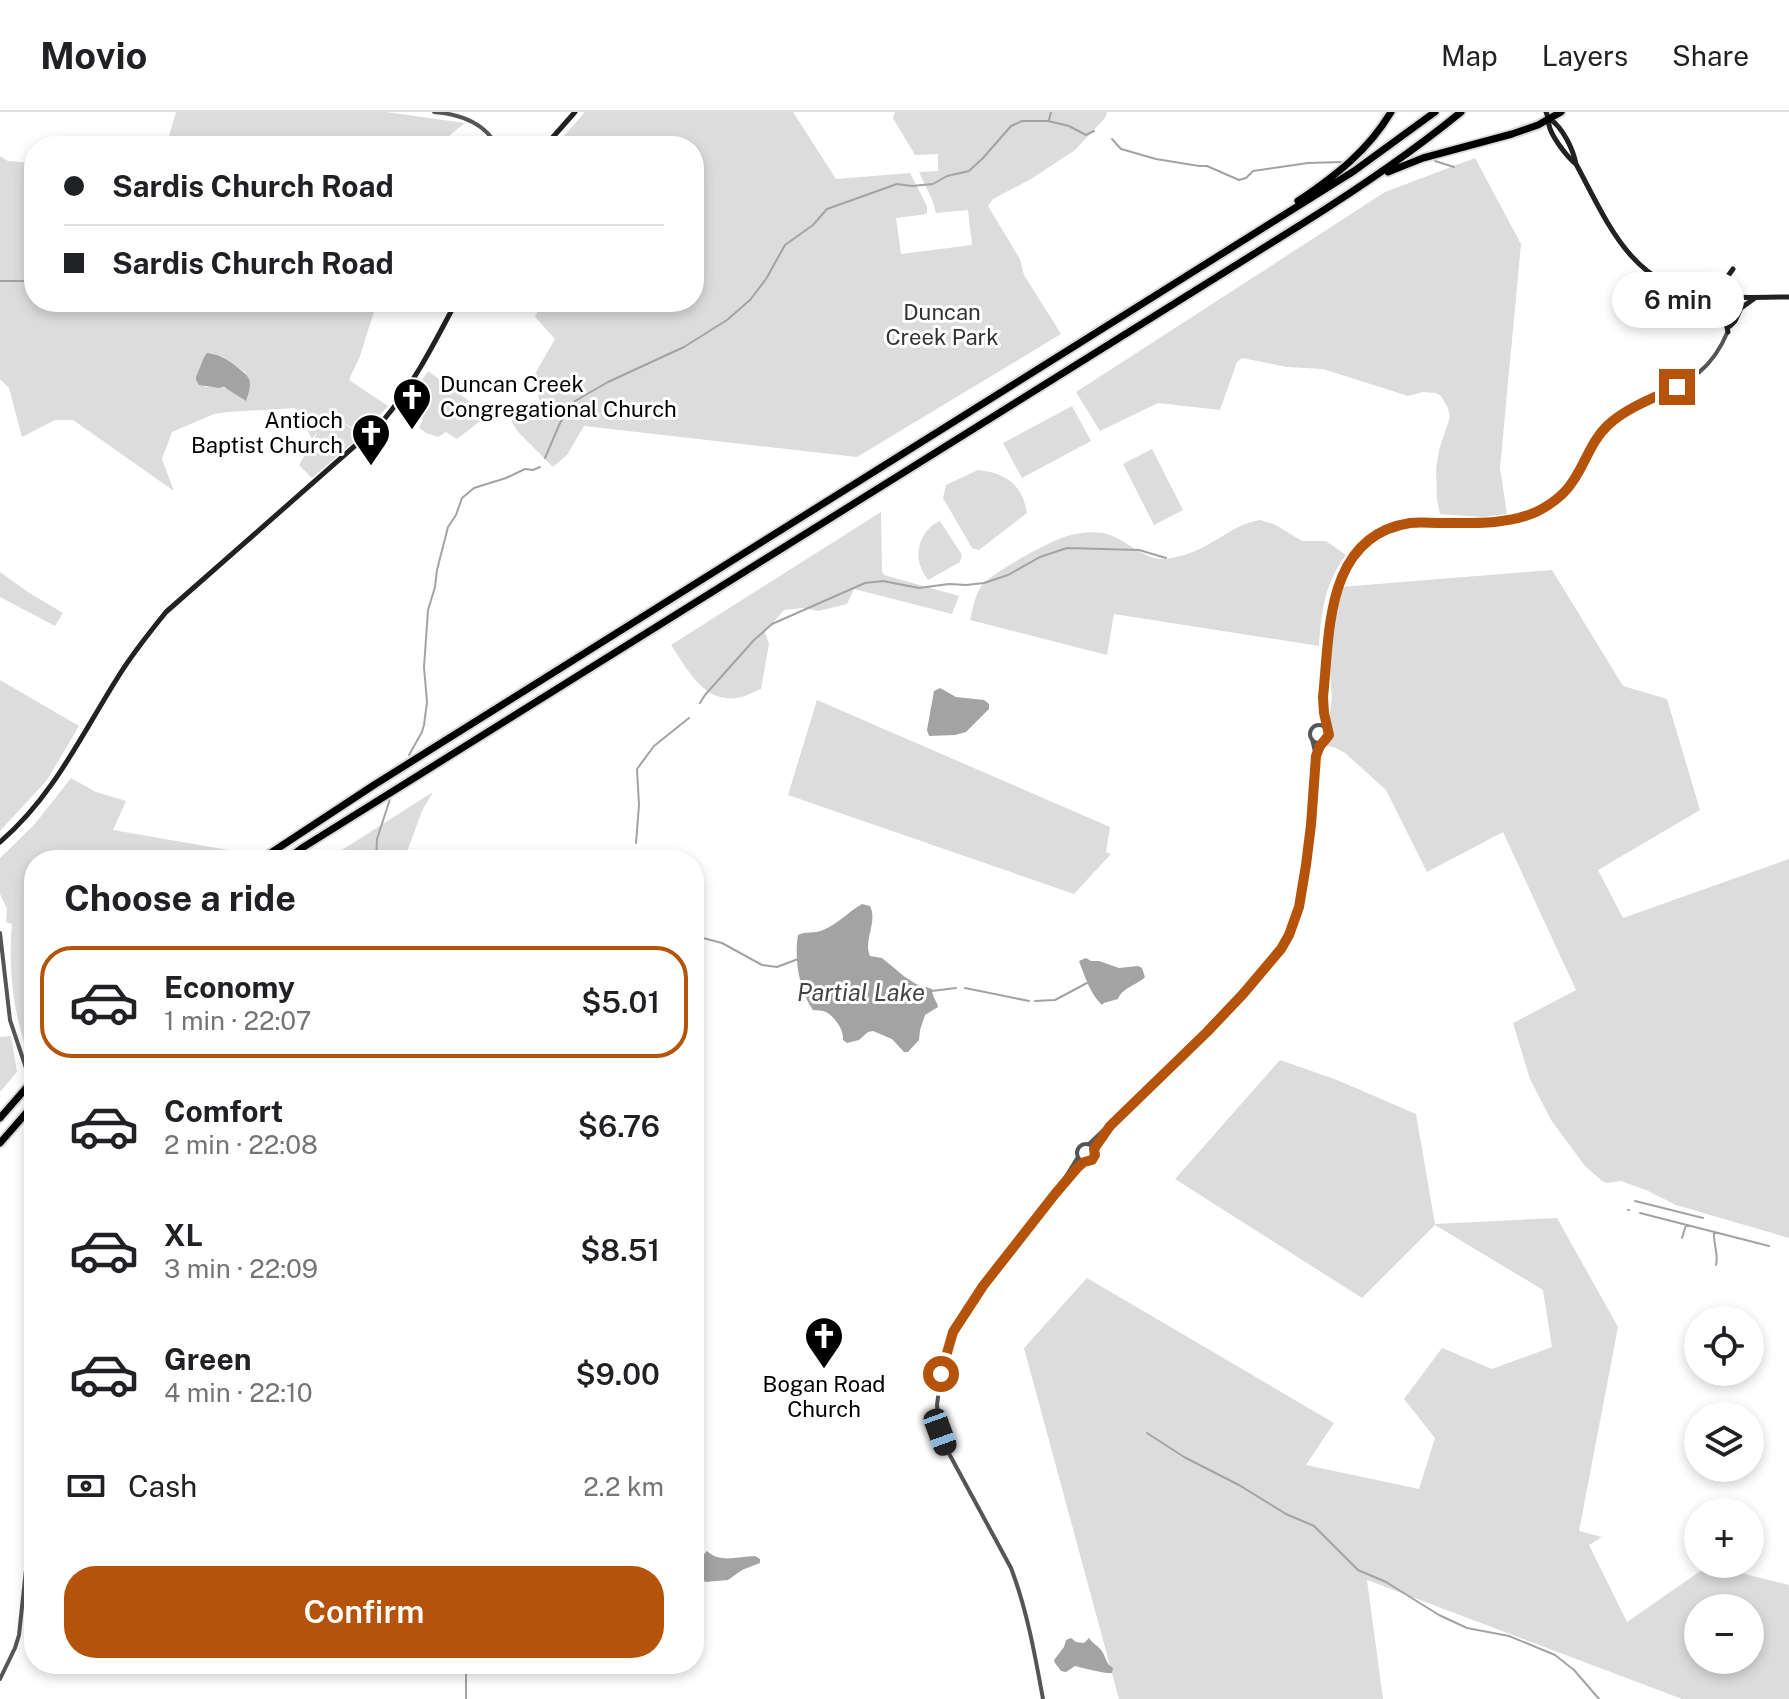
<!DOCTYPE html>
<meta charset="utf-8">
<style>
:root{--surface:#fff;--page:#f2f2f2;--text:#202124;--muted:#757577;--line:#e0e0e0;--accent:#b45309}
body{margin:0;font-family:"Public Sans",sans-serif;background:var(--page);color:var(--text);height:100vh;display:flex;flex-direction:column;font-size:30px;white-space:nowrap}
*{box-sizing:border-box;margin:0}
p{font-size:26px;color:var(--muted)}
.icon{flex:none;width:44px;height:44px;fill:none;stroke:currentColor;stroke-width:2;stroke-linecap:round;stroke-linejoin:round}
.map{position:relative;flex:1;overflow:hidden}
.side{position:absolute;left:24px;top:738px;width:680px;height:824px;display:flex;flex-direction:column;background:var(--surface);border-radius:32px;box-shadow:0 4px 12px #0003}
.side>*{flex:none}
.hud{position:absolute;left:24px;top:24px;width:680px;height:176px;border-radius:32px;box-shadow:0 4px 12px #0003;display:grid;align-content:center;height:176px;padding:0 40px;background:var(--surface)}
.tools{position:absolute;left:1684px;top:1194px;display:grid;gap:16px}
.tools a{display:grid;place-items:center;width:80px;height:80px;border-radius:50%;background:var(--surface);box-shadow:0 4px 12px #0003;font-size:40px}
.end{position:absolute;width:36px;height:36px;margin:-18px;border:10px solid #b45309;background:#fff;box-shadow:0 0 0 4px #fff}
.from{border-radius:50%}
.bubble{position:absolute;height:56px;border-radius:28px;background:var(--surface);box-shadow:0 4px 12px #0003;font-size:26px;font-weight:600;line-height:56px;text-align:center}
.car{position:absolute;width:24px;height:48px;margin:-24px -12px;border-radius:10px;box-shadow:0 0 6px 2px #0007;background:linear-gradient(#222 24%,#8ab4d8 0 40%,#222 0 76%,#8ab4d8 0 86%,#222 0)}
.hud b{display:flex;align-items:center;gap:28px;height:76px;font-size:30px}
.hud b+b{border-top:2px solid var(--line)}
.hud i{width:20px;height:20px;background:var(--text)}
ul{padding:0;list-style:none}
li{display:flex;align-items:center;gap:24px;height:112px;margin:0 16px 12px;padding:0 24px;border:4px solid transparent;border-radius:32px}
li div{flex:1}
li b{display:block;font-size:30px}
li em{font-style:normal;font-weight:600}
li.active{border-color:var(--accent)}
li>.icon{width:72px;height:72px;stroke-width:1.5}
h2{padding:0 40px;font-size:36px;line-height:96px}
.pay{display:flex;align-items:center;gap:20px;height:88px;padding:0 40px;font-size:30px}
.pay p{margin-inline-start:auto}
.cta{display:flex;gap:16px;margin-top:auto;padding:16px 40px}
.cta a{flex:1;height:92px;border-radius:32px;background:var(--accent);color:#fff;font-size:32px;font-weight:600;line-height:92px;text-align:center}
header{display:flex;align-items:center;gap:48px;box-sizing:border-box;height:112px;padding:0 40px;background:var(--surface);border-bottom:2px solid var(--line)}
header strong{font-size:38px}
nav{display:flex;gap:44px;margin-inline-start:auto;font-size:28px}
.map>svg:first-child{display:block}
</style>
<header>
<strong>Movio</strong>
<nav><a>Map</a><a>Layers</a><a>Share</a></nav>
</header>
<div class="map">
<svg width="1789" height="1587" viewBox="0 0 1789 1587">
<rect width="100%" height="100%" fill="#fff"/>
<path fill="#dcdcdc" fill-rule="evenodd" d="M 176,0 L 386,0 L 465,11 L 444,28 L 447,34 L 166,34 Z
M 585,0 L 793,0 L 836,67 L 910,61 L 927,94 L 927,102 L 896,106 L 901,142 L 972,133 L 968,98 L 936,101 L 933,90 L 919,60 L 938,59 L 938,42 L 915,43 L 893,6 L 895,0 L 1107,0 L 1105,6 L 1075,38 L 1031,67 L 993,87 L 988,94 L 1020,147 L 1024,163 L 1061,222 L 857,345 L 584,314 L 567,343 L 553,355 L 519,321 L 511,309 L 541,292 L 532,267 L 555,227 L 535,205 L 543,190 L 694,190 L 694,34 L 555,34 Z
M 0,44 L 8,49 L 34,51 L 34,190 L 377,190 L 360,244 L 349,268 L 388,294 L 364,321 L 327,303 L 363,322 L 312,366 L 299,353 L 318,320 L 312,327 L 295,296 L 228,300 L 214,302 L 172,320 L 162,347 L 174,379 L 73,308 L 55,308 L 22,325 L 9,276 L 0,267 ZM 211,241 L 224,245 L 246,261 L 244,288 C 231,275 222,275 205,275 L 196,265 L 204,245 Z
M 1475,46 L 1521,132 L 1500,356 L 1507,402 L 1484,405 L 1440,402 L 1437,388 L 1436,358 L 1439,338 L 1450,305 L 1448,296 L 1441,284 L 1436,281 L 1423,280 L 1408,284 L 1323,257 L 1287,255 L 1242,246 L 1237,250 L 1220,298 L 1158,291 L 1100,319 L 1076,280 L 1385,80 Z
M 428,259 L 488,303 L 457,327 L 446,320 L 438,325 L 426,321 L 419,316 L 423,307 L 407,292 Z
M 1072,294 L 1091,329 L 1022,366 L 1003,331 Z
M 1152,337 L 1183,398 L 1154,413 L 1123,352 Z
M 978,358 C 1006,361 1022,372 1027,401 L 979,438 L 972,436 L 943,386 L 946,373 Z
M 881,400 L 882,459 L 884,463 L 959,484 L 952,502 L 854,477 L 847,492 L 819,499 L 803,496 L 784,498 L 765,520 L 769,532 L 761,577 C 753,580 745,585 737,586 C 703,591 687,556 671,533 Z
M 1260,408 L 1274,412 L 1302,429 L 1326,429 L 1346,443 C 1325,470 1321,501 1319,534 L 1114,502 L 1107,543 L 970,508 C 973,496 975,483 982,473 C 993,460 1050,429 1067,424 C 1078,421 1092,419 1103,421 C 1125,425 1143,449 1165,447 C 1183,445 1200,438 1216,428 C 1231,419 1242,411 1260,408 Z
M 940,409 L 962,443 L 960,450 L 928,468 C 924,462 920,456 919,449 C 916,433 925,415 940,409 Z
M 1552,458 L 1623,574 L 1667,587 L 1700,698 L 1598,758 L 1623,806 L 1789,747 L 1789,1126 L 1676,1093 L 1646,1078 L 1621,1069 L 1607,1071 L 1602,1069 L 1585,1054 L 1551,1008 L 1530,967 L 1513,911 L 1576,878 L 1503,720 L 1427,760 L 1386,678 L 1345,641 L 1336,636 L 1325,633 L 1332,587 L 1328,533 L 1341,475 Z
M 0,460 L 28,480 L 63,501 L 55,514 L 0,485 Z
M 0,568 L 79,614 L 47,668 L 0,719 Z
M 817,588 L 1110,715 L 1106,740 L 1111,742 L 1074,782 L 788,683 Z
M 71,666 L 96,680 L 126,689 L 113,718 L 234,739 L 223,748 L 34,748 L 34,934 L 27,941 C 13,894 8,862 12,812 L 6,810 L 7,797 L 0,782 L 0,746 L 34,713 Z
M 433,680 L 422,699 L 404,748 L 326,748 Z
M 11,924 L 17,960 L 0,980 L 0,925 Z
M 1280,948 L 1337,968 L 1416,1002 L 1435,1112 L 1557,1106 L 1618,1215 L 1579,1419 L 1602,1425 L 1589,1433 L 1627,1510 L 1709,1453 L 1789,1473 L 1789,1587 L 1682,1587 L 1367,1468 L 1383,1587 L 1119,1587 L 1024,1236 L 1087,1166 L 1334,1311 L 1306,1353 L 1419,1377 L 1435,1326 L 1404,1287 L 1442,1236 L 1492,1257 L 1552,1235 L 1543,1178 L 1435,1113 L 1362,1186 L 1175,1067 ZM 1698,1496 L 1750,1496 L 1750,1548 L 1698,1548 Z"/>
<path fill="#a3a3a3" d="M 207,241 C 217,242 224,245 232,251 C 250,265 254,266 246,289 L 224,275 L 219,276 L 199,273 L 196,268 L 196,265 L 204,245 Z
M 940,576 L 956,585 L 984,588 L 989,592 L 989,597 L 966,620 L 955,623 L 929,624 L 927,618 L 934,579 Z
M 862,792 L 870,794 C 878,810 863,828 870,844 L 882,846 L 905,865 L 916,872 L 932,877 C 932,885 937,889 938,895 L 925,903 L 920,918 L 919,928 L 908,940 L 904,940 L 892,927 L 873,919 L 868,920 L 859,928 L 847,931 L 843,928 C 844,918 835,905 826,900 C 822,898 817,899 813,898 C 799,879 794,846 798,823 C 806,819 814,822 823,818 C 838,812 848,800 862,792 Z
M 1086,846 L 1091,849 L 1099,849 L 1119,856 L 1138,854 L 1142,856 L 1145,865 C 1137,873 1122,876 1118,887 L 1104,891 L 1102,893 C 1090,881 1086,867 1080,852 L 1079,849 Z
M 707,1439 C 721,1452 738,1444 755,1444 L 760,1447 L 760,1451 L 742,1458 L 728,1468 L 705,1470 L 697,1457 L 704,1442 Z
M 1071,1526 L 1076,1530 L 1084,1531 L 1089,1526 C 1093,1532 1097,1533 1101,1538 C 1107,1546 1105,1551 1113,1556 L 1112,1561 C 1105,1562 1083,1556 1075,1554 L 1066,1560 L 1061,1559 L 1055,1551 L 1054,1548 L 1064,1535 L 1066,1528 Z"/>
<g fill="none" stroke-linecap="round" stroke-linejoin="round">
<path stroke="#a3a3a3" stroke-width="2" d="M 1049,8 L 1051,0
M 1112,27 L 1121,37 L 1156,47 L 1199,54 L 1207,54 L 1239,68 L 1246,66 L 1253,59 L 1308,51 L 1343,50
M 1435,49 L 1454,55
M 0,169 L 34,169
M 545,346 L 560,311 L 575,289 L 608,270 L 684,235 L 727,208 L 750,188 L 766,167 L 785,133 L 813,113 L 827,97 L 897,72 L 912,74 L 933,72 L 947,64 L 969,59 L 983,46 L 1011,14 L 1022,9 L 1048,9 L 1069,14 L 1086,23 L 1094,19
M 700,591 L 705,583 L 754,528 L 772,512 L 865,471 L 883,469 L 919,476 L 949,472 L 966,473 L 984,471 L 1008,463 L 1040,445 L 1067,436 L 1139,438 L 1166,446
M 409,643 L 422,620 L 424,613 L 427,590 L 424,555 L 428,498 L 435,475 L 437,458 L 448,415 L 456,403 L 462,386 L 474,376 L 506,366 L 525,357 L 533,358 L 540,355
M 636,731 L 639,693 L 637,657 L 654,634 L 689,606
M 376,748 L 377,727 L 390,687
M 626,748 L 629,743
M 699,825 L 722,831 L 762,853 L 777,855 L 798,847
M 965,876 L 1029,889
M 932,879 L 956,876
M 1035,889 L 1055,888 L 1087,871
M 1635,1089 L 1703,1106
M 1628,1098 L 1629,1098
M 1640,1101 L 1769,1134
M 1714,1120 C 1713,1132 1719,1142 1716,1153
M 1682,1126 L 1686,1113
M 1147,1321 L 1184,1345 L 1239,1373 L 1286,1402 L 1314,1414 L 1358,1458 L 1386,1470 L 1439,1503 L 1467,1516 L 1509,1524 L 1555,1543 L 1574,1558 L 1599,1587
M 466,1552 L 466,1587"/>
<g stroke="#dbdbdb" stroke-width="11">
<path id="motorway" d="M 1388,60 L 1423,46 L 1512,22 L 1538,13 L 1561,0
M 1298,89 C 1335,64 1368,39 1391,0
M 260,748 L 374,673 L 1354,59 L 1435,0
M 286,748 L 302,736 L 1305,110 C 1359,76 1411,41 1461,0
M 0,1006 L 34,967
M 0,1031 L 34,992"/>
</g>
<path stroke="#555" stroke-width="4" d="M 434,0 C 460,2 484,10 497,34
M 1731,211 L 1734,185
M1310 622a9 9 0 1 1 18 0a9 9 0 1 1-18 0Z
M 1328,617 L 1324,601 L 1323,585 C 1330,520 1325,425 1409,412 C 1419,410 1430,411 1440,411 C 1471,411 1506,413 1535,400 C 1549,394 1564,383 1573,370 C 1580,360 1583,347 1589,337 C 1598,322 1612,308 1627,299 C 1672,272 1705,274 1728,219
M 0,821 L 10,908 L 28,962
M1077 1041a9 9 0 1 1 18 0a9 9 0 1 1-18 0Z
M 1089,1032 L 1207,920 L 1261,862 L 1281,837 L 1289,823 L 1299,795 L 1311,713 L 1316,644 L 1312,627
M 1094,1037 L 1104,1022
M 1067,1068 L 1084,1050
M 0,1567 L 15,1536 L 19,1523 L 34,1383
M 1043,1587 C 1035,1543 1027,1498 1011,1456 L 946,1336 L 940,1320 L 937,1293 L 941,1262 L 953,1220 L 983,1174 L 1055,1082 L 1078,1045"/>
<path stroke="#222" stroke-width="5" d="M 1546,0 C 1548,4 1548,8 1549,13 C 1551,24 1567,45 1576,52
M 1550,7 C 1563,16 1573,37 1576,52 C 1607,109 1630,172 1703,183 C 1731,187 1761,185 1789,185
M 545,34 L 575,0
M 1705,181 L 1720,175 L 1733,157
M 1706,184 L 1723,199 L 1728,220
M 1730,214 L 1735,209 L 1741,196 L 1755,186
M 0,730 C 53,685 82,622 118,565 C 132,542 149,521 166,500 L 382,310 C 413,273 434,232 456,190"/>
<use href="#motorway" stroke="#000" stroke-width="7"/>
<path stroke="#555" stroke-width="4" d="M 28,962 L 34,986"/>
</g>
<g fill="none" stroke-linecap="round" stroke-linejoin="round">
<path stroke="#b45309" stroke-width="10" d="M 941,1262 L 953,1220 L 983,1174 L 1055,1082 L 1078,1055 L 1084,1050 L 1092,1048 L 1095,1043 L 1094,1037 L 1110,1014 L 1207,920 L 1243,882 L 1281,837 L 1289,823 L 1299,795 L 1306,753 L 1311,713 L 1316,644 L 1320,634 L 1329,623 L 1324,601 L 1323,585 C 1330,520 1325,424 1410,411 C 1420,410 1430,411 1440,411 C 1471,411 1507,413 1536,400 C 1550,393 1565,382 1573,369 C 1586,350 1591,329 1608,313 C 1628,295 1654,286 1677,275"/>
</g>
<defs>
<g id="church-pin" transform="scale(2)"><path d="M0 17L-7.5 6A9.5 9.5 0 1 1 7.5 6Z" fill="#000" stroke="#fff"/><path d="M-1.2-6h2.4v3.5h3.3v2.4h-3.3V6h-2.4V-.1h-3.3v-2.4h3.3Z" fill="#fff"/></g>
</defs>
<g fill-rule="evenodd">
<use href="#church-pin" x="412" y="285"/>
<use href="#church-pin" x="371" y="321"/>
<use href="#church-pin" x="824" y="1224"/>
</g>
<g text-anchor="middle" stroke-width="6" stroke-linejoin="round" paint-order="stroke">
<g font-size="22" fill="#333" stroke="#fff">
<text x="942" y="208">Duncan<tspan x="942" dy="25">Creek Park</tspan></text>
</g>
<g font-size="22" fill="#000" stroke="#fff" text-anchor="start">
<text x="440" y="280">Duncan Creek<tspan x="440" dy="25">Congregational Church</tspan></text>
<text x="343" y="316" text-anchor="end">Antioch<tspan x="343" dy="25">Baptist Church</tspan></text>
<text x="824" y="1280" text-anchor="middle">Bogan Road<tspan x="824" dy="25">Church</tspan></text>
</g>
<g font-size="24" font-style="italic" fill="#444" stroke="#fff">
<text x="861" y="889">Partial Lake</text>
</g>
</g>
</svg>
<div class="tools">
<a><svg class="icon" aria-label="locate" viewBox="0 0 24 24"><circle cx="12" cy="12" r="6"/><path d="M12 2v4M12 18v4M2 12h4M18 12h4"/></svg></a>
<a><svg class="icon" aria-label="layers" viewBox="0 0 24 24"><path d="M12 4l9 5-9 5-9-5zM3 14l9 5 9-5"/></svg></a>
<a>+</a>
<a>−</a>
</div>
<i class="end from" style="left:941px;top:1262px"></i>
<i class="end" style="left:1677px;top:275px"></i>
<div class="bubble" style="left:1612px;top:160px;width:132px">6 min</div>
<i class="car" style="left:940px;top:1320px;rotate:160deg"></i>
<div class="hud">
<b><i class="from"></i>Sardis Church Road</b>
<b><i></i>Sardis Church Road</b>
</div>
<section class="side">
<h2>Choose a ride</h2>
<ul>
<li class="active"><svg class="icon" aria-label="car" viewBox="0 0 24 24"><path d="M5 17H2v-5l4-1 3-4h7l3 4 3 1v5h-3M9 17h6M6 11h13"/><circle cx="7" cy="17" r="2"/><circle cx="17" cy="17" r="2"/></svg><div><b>Economy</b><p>1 min · 22:07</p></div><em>$5.01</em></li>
<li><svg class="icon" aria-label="car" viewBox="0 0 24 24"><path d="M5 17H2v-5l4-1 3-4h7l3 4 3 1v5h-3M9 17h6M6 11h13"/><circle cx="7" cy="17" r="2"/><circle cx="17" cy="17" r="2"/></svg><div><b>Comfort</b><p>2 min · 22:08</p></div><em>$6.76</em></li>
<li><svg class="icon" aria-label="car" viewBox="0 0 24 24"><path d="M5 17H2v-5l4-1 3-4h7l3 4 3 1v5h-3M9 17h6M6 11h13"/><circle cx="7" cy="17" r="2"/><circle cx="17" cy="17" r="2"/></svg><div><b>XL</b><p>3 min · 22:09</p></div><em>$8.51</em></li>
<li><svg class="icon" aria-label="car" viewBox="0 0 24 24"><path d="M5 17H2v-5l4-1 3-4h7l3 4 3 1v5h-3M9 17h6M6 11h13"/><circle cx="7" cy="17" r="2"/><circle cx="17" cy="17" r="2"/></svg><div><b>Green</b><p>4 min · 22:10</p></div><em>$9.00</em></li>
</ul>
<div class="pay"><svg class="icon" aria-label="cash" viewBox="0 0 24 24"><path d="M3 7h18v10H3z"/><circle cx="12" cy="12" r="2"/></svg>Cash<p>2.2 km</p></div>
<div class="cta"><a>Confirm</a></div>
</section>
</div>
